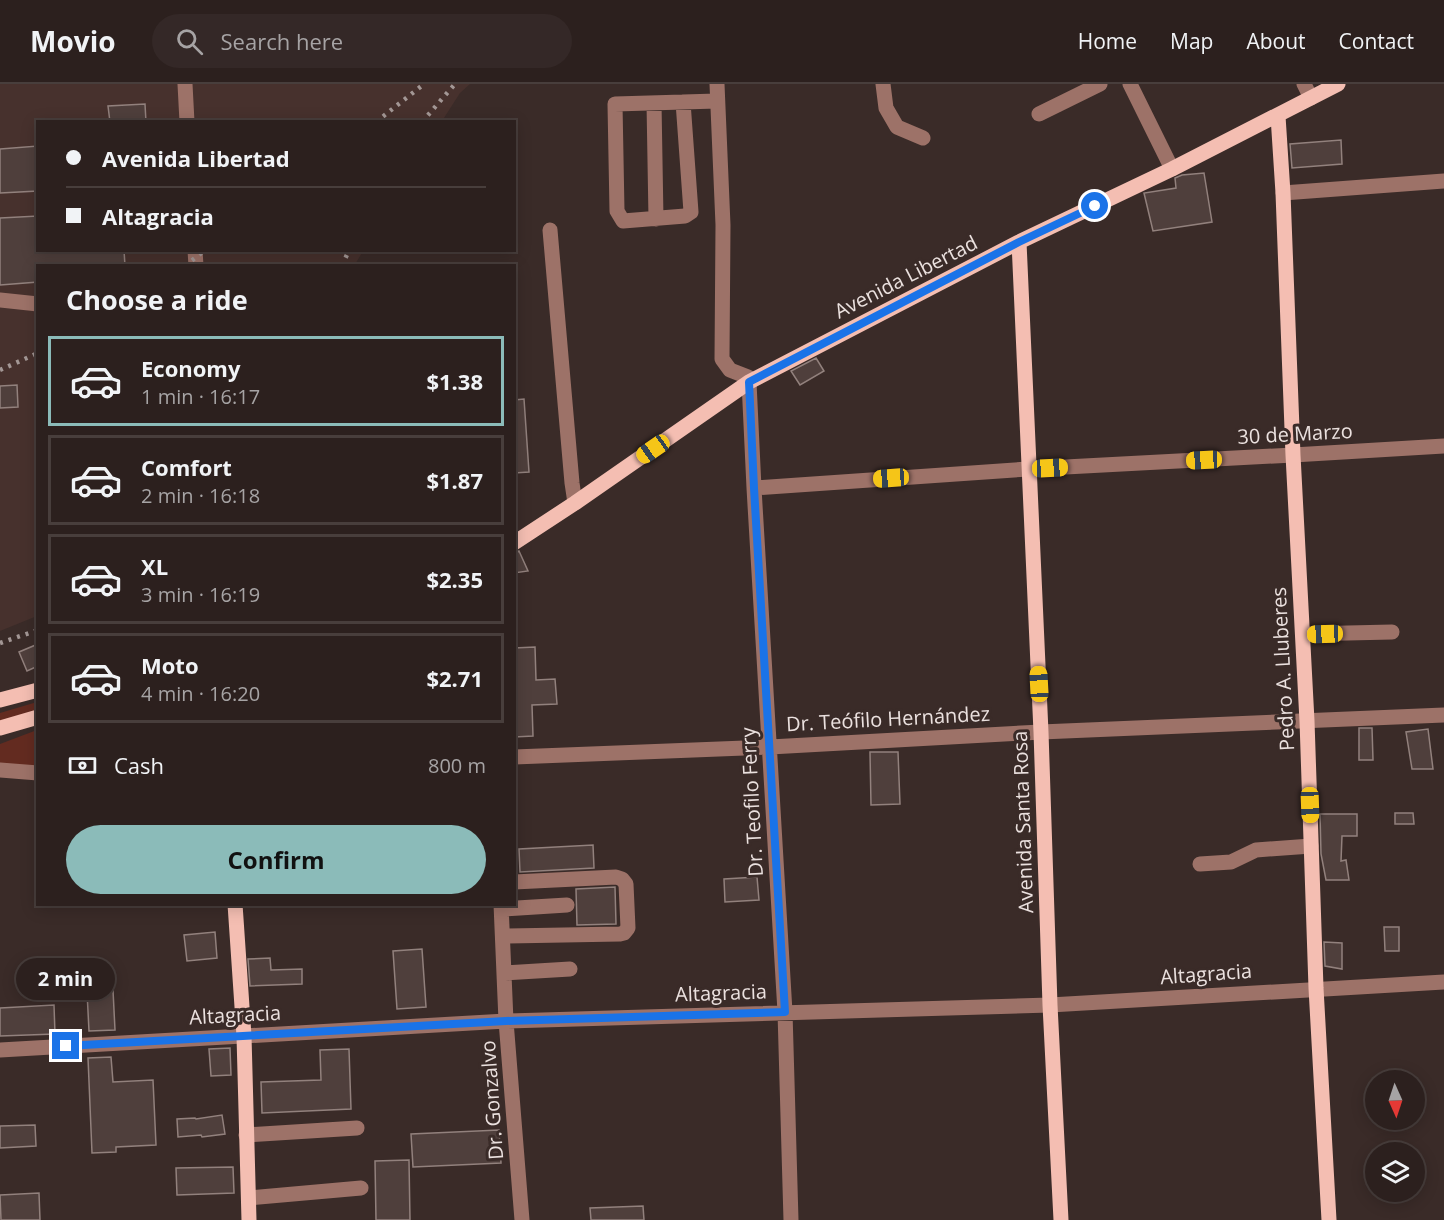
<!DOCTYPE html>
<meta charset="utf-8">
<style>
:root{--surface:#2c201e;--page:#342827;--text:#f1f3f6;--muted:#a6a3a4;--line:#483e3c;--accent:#8bbbb9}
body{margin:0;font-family:"Open Sans",sans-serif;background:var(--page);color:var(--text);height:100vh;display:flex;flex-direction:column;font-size:22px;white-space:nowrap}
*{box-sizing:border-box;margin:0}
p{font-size:20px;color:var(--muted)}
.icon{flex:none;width:33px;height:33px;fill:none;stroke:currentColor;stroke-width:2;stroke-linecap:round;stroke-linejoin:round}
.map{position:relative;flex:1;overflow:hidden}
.panel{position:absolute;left:36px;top:180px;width:480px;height:642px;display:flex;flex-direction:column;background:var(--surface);border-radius:0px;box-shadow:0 3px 15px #0003,0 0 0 2px var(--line)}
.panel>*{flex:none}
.top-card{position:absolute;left:36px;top:36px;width:480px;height:132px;border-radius:0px;box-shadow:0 3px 15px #0003,0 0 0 2px var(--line);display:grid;align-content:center;height:132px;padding:0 30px;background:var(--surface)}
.needle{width:39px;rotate:177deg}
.fabs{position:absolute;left:1365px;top:986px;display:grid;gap:12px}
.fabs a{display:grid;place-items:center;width:60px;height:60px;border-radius:50%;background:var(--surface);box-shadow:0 3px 15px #0003,0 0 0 2px var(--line);font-size:30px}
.end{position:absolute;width:27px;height:27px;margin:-14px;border:8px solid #1a73e8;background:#fff;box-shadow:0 0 0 3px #fff}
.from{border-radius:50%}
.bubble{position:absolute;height:42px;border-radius:21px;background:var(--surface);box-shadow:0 3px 15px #0003,0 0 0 2px var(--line);font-size:20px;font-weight:700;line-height:42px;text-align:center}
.car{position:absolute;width:18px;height:36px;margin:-18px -9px;border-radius:8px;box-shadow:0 0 4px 2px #0007;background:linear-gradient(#f5c518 24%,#345 0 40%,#f5c518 0 76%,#345 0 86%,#f5c518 0)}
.top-card b{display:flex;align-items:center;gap:21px;height:57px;font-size:22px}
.top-card b+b{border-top:2px solid var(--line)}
.top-card i{width:15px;height:15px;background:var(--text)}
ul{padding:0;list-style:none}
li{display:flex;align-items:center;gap:18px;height:90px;margin:0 12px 9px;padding:0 18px;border:3px solid var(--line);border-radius:0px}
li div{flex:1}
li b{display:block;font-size:22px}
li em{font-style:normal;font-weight:700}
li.active{border-color:var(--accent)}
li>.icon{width:54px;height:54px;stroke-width:1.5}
h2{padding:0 30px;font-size:27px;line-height:72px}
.pay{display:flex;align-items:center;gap:15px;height:66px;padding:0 30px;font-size:22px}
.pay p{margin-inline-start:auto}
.button{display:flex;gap:12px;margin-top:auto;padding:12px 30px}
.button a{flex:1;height:69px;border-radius:36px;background:var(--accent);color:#111;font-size:24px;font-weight:700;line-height:69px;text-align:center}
header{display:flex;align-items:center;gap:36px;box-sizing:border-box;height:84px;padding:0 30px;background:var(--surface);border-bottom:2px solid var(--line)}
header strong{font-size:28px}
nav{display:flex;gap:33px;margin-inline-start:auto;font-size:21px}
.search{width:420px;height:54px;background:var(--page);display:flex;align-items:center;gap:15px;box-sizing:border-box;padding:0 21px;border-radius:33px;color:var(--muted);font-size:22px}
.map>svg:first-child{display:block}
</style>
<header>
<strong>Movio</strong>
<div class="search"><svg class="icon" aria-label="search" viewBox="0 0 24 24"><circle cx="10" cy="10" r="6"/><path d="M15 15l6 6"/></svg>Search here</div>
<nav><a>Home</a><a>Map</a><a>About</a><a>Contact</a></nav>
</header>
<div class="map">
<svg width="1444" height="1136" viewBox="0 0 1444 1136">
<rect width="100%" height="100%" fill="#3a2b28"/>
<path fill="#47312d" d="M 0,0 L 470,0 L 460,9 L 442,37 L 38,38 L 38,166 L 363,167 L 354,182 L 38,182 L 37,532 L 0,547 Z"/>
<path fill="#632b20" d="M 37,618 L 37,636 L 0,637 L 0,629 Z
M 37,646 L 37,684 L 0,682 L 0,660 Z"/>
<path fill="#4f3f3c" stroke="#92817d" stroke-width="1.5" d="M 145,20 L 146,38 L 110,38 L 108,22 Z
M 1341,56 L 1342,80 L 1292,84 L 1290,60 Z
M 38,62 L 38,107 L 0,109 L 0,65 Z
M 1204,89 L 1212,138 L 1153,147 L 1144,109 L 1176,104 L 1175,94 L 1182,91 Z
M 38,132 L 38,166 L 124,166 L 125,182 L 38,182 L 38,198 L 0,201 L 0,134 Z
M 816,274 L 824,287 L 800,301 L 791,287 Z
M 17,301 L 18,323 L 0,324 L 0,302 Z
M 524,315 L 529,388 L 514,389 L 514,316 Z
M 519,467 L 528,487 L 514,489 L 514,469 Z
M 38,560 L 38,582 L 27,587 L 19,568 Z
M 535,563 L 536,596 L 555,595 L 557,620 L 532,621 L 533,652 L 514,653 L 514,564 Z
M 1359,644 L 1372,644 L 1373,676 L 1359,676 Z
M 1428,645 L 1433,685 L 1412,685 L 1406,648 Z
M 870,668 L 898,668 L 900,720 L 871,721 Z
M 1395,729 L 1413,729 L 1414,740 L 1395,740 Z
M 1320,730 L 1357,730 L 1357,752 L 1342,752 L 1341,777 L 1346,776 L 1349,796 L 1326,796 L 1321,770 Z
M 593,761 L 594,784 L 520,788 L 519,765 Z
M 757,793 L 759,816 L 725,818 L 724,795 Z
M 615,803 L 616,840 L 577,841 L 576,805 Z
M 1384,843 L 1399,843 L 1399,867 L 1385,867 Z
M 215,848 L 217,874 L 187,877 L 184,851 Z
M 1324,858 L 1342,859 L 1342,885 L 1325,882 Z
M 422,865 L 426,923 L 397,925 L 393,867 Z
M 270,874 L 271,886 L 302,885 L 302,900 L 250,902 L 248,875 Z
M 112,886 L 115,946 L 89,947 L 86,888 Z
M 54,921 L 55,950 L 0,952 L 0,924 Z
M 230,964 L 231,991 L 211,992 L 209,965 Z
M 349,965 L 351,1025 L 262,1029 L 261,998 L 321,996 L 320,966 Z
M 111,973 L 113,998 L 153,996 L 156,1061 L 116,1063 L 116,1068 L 92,1069 L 88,974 Z
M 222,1031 L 225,1050 L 202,1053 L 201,1051 L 178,1053 L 177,1035 L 195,1034 L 196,1035 Z
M 35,1041 L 36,1062 L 0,1064 L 0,1042 Z
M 499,1046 L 501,1079 L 413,1083 L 411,1050 Z
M 409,1076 L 410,1136 L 376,1136 L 375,1077 Z
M 233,1083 L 234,1109 L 177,1111 L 176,1084 Z
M 39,1109 L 40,1136 L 1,1136 L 0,1111 Z
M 643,1122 L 644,1136 L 591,1136 L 590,1124 Z"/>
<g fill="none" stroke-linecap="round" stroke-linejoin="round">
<path stroke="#9d7268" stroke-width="15" d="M 185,0 L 187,38
M 717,0 L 723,141 L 722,275 L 730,286 L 748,293 L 749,298 L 754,404 L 785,928 L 791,1136
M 883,0 L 886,24 L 897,43 L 923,54
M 1130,0 L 1172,85
M 1304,0 L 1311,14
M 683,18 L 691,128 L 685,132 L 623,137 L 617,127 L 615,20 L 717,17
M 654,19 L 656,135
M 1039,30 L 1100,0
M 1283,109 L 1444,97
M 550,146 L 572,399 L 575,419
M 195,166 L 196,182
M 0,216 L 38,220
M 754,404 L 1028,385 L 1293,371 L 1444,362
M 1303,550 L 1392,548
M 514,673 L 770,663 L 1041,648 L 1444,631
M 0,686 L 38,689
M 1200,780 L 1231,778 L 1256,766 L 1311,762
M 501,820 L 506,937 L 522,1136
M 502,825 L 567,821
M 503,852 L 620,850 L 624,849 L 628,844 L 626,800 L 622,795 L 616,793 L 514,798
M 505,889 L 570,885
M 0,966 L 506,937 L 1050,921 L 1444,898
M 246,1051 L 357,1044
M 249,1114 L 361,1104"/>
<path stroke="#f4beb2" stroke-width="15" d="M 1278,32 L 1283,109 L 1293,371 L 1307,637 L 1316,904 L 1329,1136
M 1019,158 L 1041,648 L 1050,921 L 1061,1136
M 514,459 L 575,419 L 749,298 L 1019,158 L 1172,85 L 1338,0
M 0,616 L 38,606
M 0,644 L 38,633
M 235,820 L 244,952 L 249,1136"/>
<path stroke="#a39795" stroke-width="4.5" stroke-dasharray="3 6" stroke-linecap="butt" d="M 376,38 L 424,0
M 422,38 L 455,0
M 185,182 L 205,166
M 342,182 L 349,166
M 0,286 L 38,269
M 0,559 L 38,546"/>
</g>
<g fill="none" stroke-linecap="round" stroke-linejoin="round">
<path stroke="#1a73e8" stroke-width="8" d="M 66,962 L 506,937 L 785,928 L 754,404 L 749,298 L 1019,158 L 1095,122"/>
</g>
<g text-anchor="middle" stroke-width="6" stroke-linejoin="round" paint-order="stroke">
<g font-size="20" fill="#ebe1df" stroke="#3a2b28">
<text transform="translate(906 193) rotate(-27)" y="7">Avenida Libertad</text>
<text transform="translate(1295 350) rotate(-3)" y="7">30 de Marzo</text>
<text transform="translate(1283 585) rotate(-93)" y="7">Pedro A. Lluberes</text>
<text transform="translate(888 635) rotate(-3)" y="7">Dr. Teófilo Hernández</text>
<text transform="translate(752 718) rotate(-93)" y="7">Dr. Teofilo Ferry</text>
<text transform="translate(1023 738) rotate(-92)" y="7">Avenida Santa Rosa</text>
<text transform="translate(1206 890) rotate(-4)" y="7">Altagracia</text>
<text transform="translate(721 909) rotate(-2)" y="7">Altagracia</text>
<text transform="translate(235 931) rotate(-3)" y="7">Altagracia</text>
<text transform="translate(492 1016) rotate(-94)" y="7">Dr. Gonzalvo</text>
</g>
</g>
</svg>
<div class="fabs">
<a><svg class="needle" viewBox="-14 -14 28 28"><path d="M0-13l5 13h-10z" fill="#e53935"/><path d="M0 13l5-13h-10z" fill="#a6a3a4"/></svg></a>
<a><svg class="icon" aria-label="layers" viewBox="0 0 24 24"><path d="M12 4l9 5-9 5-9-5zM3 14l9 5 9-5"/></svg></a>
</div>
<i class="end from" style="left:1095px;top:122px"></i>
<i class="end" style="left:66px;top:962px"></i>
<div class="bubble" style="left:16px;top:874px;width:99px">2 min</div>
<i class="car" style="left:653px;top:365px;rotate:235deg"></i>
<i class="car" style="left:1204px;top:376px;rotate:267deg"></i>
<i class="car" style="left:1050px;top:384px;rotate:87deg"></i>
<i class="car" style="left:891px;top:394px;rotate:266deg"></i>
<i class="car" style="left:1325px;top:550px;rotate:268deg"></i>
<i class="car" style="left:1039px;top:600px;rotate:357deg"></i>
<i class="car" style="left:1310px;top:721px;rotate:178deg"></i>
<div class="top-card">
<b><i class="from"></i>Avenida Libertad</b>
<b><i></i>Altagracia</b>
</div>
<section class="panel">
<h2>Choose a ride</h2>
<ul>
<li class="active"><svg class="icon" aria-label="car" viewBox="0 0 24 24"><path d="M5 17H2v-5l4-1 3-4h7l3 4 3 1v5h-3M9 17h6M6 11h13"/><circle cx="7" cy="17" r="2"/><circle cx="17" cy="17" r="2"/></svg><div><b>Economy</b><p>1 min · 16:17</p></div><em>$1.38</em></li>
<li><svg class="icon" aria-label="car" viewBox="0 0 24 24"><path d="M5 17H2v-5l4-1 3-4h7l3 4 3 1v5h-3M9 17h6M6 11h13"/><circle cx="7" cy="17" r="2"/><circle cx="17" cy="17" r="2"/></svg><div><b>Comfort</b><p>2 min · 16:18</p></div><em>$1.87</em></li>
<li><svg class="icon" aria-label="car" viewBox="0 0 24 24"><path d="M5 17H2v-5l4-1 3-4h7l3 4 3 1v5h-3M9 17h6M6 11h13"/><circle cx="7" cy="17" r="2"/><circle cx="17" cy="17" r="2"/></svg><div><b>XL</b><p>3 min · 16:19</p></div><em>$2.35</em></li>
<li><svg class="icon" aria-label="car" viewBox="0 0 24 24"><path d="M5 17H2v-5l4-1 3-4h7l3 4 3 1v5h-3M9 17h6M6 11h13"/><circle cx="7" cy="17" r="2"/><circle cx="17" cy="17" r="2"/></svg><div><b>Moto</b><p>4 min · 16:20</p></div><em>$2.71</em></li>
</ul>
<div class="pay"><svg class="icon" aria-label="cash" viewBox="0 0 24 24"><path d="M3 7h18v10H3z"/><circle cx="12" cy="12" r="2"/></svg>Cash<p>800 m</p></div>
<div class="button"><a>Confirm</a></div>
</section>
</div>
